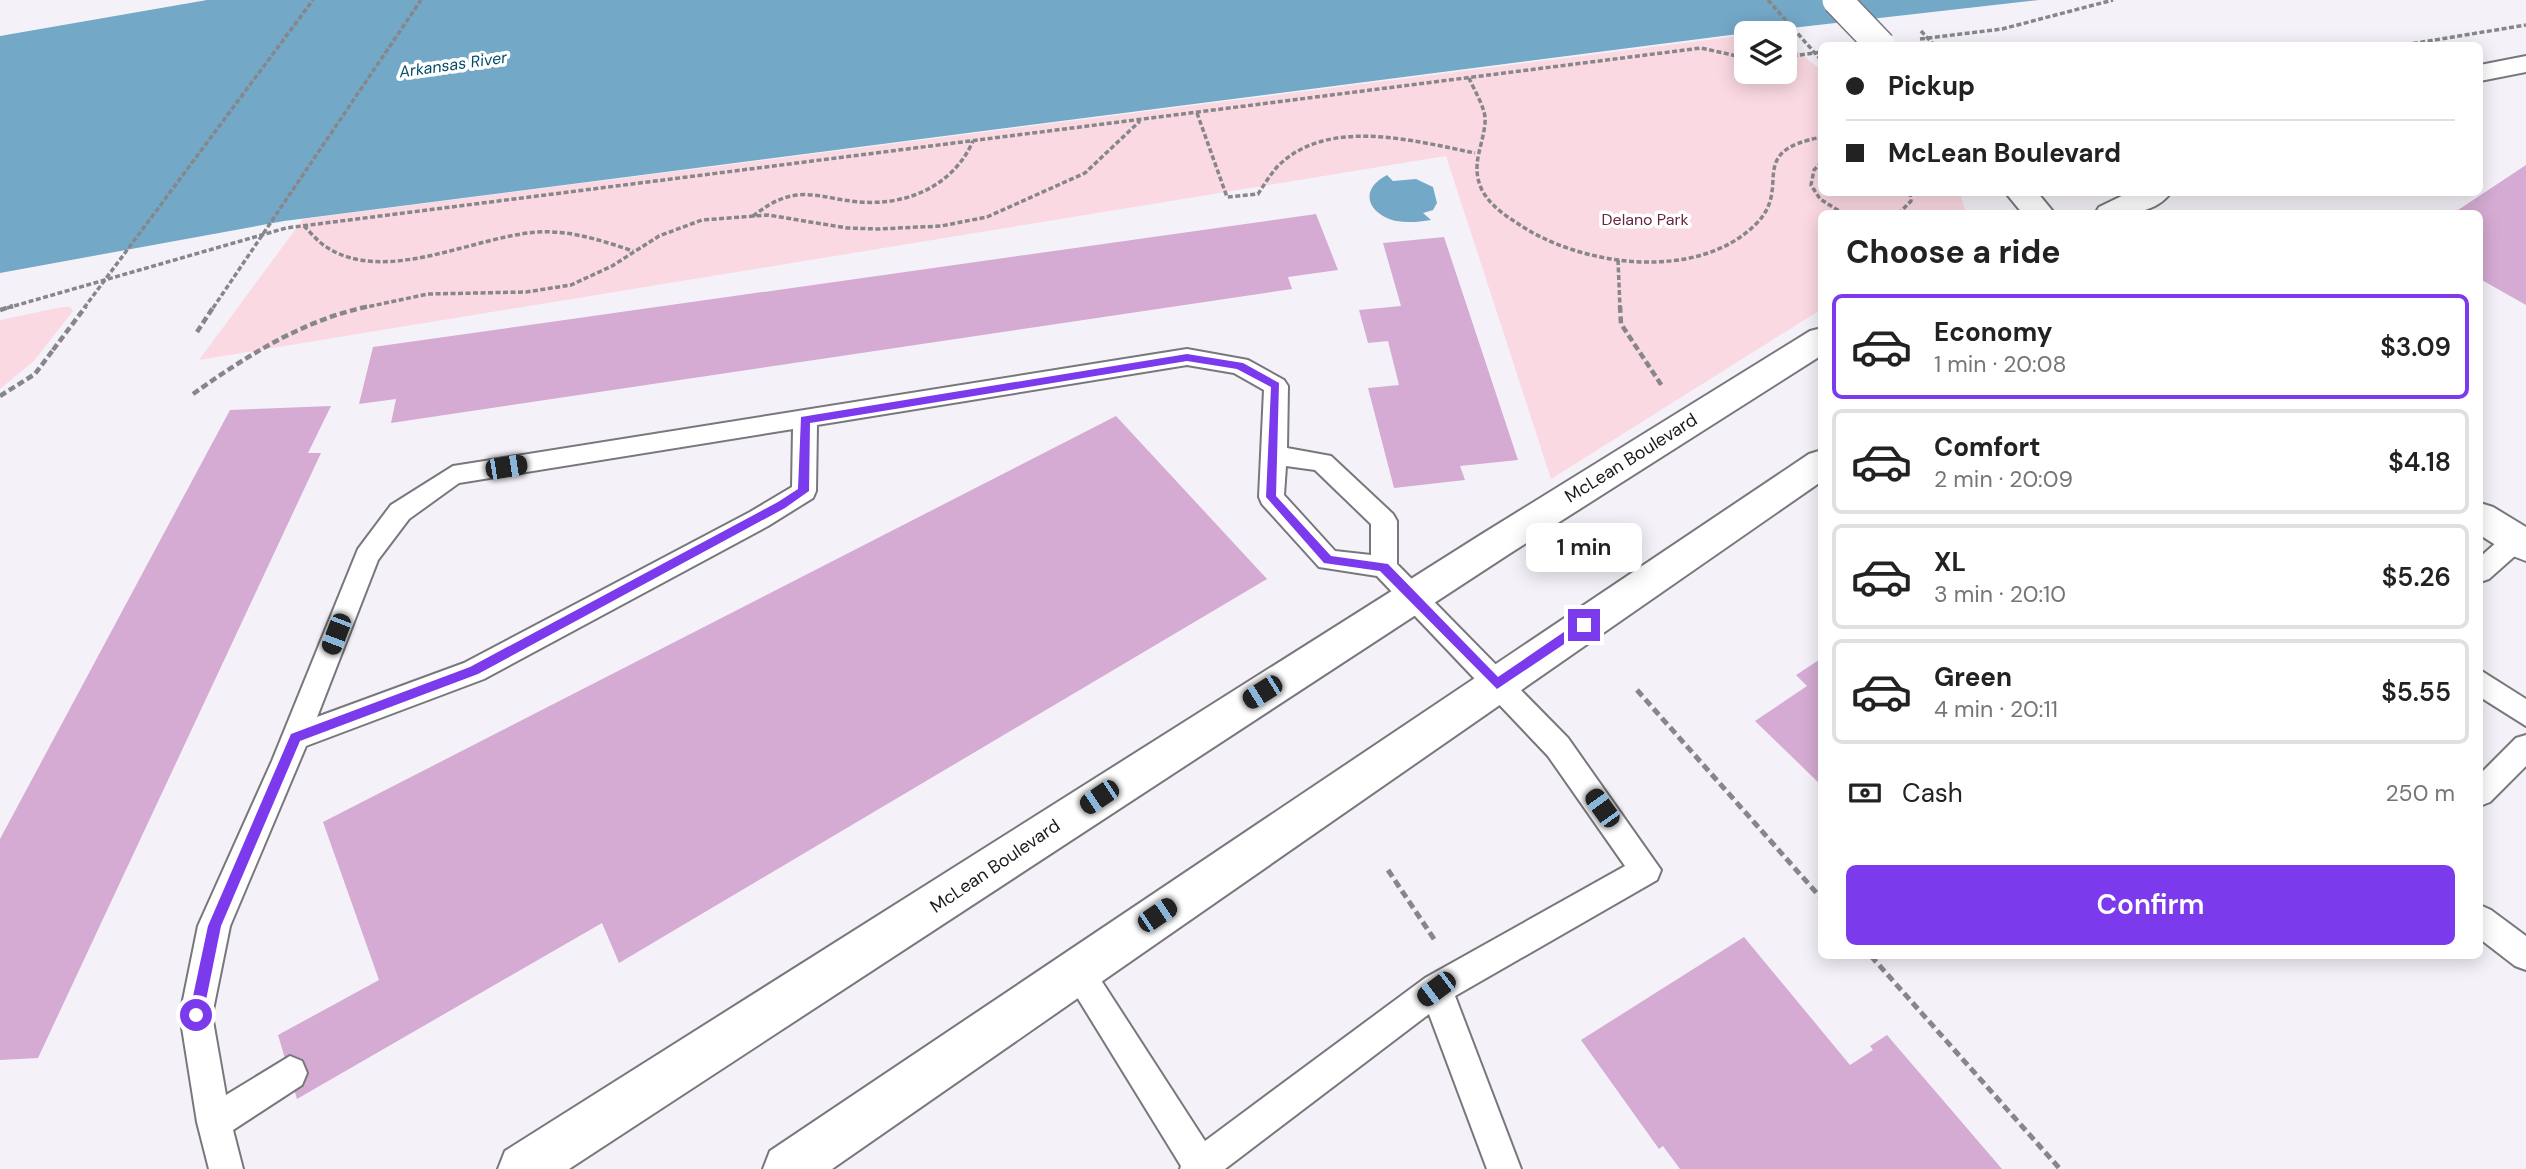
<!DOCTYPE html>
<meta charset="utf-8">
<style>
:root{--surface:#fff;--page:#f6f6f6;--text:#222;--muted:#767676;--line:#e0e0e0;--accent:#7c3aed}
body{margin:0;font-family:"DM Sans",sans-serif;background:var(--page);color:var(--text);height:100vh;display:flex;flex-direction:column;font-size:26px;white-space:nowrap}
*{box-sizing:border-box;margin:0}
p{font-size:23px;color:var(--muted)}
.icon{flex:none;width:38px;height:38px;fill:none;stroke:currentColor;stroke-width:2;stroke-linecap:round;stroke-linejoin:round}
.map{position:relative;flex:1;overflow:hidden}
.side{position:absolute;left:1818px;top:210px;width:665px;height:749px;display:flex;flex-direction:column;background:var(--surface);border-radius:10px;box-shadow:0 4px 18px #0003}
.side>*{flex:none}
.hud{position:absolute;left:1818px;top:42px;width:665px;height:154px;border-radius:10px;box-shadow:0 4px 18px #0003;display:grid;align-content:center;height:154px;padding:0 28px;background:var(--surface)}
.controls{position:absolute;left:1734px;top:21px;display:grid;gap:14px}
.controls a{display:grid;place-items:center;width:63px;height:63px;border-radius:10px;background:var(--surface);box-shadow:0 4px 18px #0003;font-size:35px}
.end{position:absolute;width:32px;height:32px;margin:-16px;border:9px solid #7c3aed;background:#fff;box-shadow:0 0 0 4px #fff}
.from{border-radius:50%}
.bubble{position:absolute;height:49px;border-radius:10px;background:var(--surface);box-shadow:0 4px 18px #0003;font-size:23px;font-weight:600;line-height:49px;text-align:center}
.car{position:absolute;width:21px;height:42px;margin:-21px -10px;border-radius:9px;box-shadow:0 0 5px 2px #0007;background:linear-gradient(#222 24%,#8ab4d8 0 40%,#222 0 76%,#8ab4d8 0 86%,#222 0)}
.hud b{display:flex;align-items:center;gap:24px;height:66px;font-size:26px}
.hud b+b{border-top:2px solid var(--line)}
.hud i{width:18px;height:18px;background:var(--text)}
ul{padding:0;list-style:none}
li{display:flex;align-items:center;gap:21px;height:105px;margin:0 14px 10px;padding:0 14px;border:4px solid var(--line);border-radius:10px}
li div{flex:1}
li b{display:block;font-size:26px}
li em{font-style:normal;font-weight:600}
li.on{border-color:var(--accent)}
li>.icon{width:63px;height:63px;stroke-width:1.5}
h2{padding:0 28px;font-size:32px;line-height:84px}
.pay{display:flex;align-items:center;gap:18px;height:77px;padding:0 28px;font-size:26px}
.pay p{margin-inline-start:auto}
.button{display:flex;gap:14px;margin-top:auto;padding:14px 28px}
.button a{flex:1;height:80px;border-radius:10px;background:var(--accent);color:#fff;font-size:28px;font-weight:600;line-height:80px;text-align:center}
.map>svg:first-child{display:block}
</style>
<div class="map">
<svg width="2526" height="1169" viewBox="0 0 2526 1169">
<rect width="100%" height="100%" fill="#f4f2f8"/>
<path fill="#fbd9e2" d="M 1746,35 L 1746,72 L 1785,72 L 1785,41 L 1822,71 L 1822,192 L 1960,193 L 1966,213 L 1822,214 L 1822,309 L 1551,479 L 1446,156 L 199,360 L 303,219 Z
M 62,307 L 70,307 L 73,311 L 34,361 L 0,389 L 0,320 Z"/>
<path fill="#73a8c7" d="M 207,0 L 2039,0 L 1746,33 L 284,221 L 0,273 L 0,36 Z
M 1387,175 L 1393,181 L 1416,179 L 1433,187 L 1437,203 L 1433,210 L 1423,213 L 1431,220 C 1419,222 1408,223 1396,221 C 1368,214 1358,190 1387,175 Z"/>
<path fill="#d5abd3" d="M 2526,165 L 2526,305 L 2480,279 L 2480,214 L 2452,214 Z
M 1316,214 L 1338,270 L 1288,277 L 1292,289 L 391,423 L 396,399 L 359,404 L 373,347 Z
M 1444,237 L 1518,460 L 1460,466 L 1465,480 L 1394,488 L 1368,388 L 1399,385 L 1388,341 L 1368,343 L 1359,310 L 1401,306 L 1383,243 Z
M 331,406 L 308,453 L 321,453 L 38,1058 L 0,1060 L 0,839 L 230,410 Z
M 1116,416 L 1267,579 L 619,963 L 602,923 L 297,1099 L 278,1035 L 379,980 L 323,822 Z
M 1822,658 L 1822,786 L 1755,721 L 1807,686 L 1796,675 Z
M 1744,937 L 1850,1065 L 1873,1050 L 1870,1046 L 1887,1035 L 2002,1169 L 1680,1169 L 1663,1146 L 1659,1149 L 1581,1040 Z"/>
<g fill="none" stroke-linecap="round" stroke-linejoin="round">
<g stroke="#78777c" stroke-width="4">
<path id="lane" d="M 1187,349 L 1248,360 L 1284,380 L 1288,386 L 1287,448 L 1331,456 L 1393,514 L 1397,521 L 1397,564 L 1568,738 L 1661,870 L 1657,880 L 1455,996 L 1521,1169 L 1487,1169 L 1429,1014 L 1225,1169 L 1180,1169 L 1181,1166 L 1061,971 L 1066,960 L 1077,956 L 1088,960 L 1205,1141 L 1425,978 L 1625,866 L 1548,756 L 1377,576 L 1319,567 L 1262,504 L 1259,497 L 1264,390 L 1234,373 L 1187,365 L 817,425 L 816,491 L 813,498 L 768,526 L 484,679 L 306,746 L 230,926 L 212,1015 L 226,1095 L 290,1056 L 302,1061 L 307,1073 L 302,1085 L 233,1130 L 243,1169 L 209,1169 L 197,1122 L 180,1015 L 198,926 L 272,761 L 358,549 L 391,505 L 453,466 ZM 793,429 L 792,487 L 750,512 L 464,663 L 317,717 L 378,560 L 409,519 L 459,483 ZM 1286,466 L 1315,470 L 1371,524 L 1371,555 L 1335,551 L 1284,495 Z
M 2516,530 L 2526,535 L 2525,547 L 2489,579 L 2480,582 L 2480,557 L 2507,533 Z
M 2480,670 L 2526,699 L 2526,726 L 2480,697 Z
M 2526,735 L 2526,766 L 2490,802 L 2480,806 L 2480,774 L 2516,738 Z
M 2480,905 L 2491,910 L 2526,936 L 2526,970 L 2515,966 L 2480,939 Z"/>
</g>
<g stroke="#78777c" stroke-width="4">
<path id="secondary" d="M 2526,56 L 2526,72 L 2480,81 L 2480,65 Z
M 2005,192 L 2037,192 L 2055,214 L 2023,214 Z
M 2130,192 L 2171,192 C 2155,216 2120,214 2095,214 L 2099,207 Z
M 1822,328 L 1822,355 L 1509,554 L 569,1169 L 498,1169 L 505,1151 L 1482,534 L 1810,331 Z
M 1822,450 L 1822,481 L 832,1169 L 763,1169 L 770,1151 L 1809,454 Z
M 2480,503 L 2493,507 L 2526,527 L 2526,561 L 2513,556 L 2480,535 Z"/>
</g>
<path stroke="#87868a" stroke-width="3.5" stroke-dasharray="5 2.5" stroke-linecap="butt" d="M 1920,39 L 2002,29 L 2113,0
M 2398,46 L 2526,25
M 1785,57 L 1822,52
M 1469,78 C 1474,90 1487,110 1485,123 C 1483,147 1470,165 1482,190 C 1490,205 1503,214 1517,223 C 1579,266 1697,283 1756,224 C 1794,186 1743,152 1822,137
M 1197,113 L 1227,197 L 1258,194 C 1264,185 1270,175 1277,167 C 1327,116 1414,141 1475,153
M 1822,162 L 1814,170 L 1811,185 L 1820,199 L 1844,214
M 1898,214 L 1911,201 L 1910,192
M 753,216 C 766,206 780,197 797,195 C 815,193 833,199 851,201 C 901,208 952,189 973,141
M 304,226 C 311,233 319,243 328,248 C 387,285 475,236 538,232 C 571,230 603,241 633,251
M 1618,260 L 1620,308
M 7,308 L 286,228 L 1701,48 L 1746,58
M 362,308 L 428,294 L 526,292 L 571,285 L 612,266 L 659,236 L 702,220 L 768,215 L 847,228 L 878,229 L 941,226 L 987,217 L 1085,173 L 1140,121"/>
<path stroke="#87868a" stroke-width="4.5" stroke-dasharray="7 3.5" stroke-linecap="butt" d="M 1620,306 L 1621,324 L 1662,386
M 0,310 L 13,306
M 193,394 C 248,355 303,320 370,306
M 0,396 L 35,374 L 53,350"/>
<path stroke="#87868a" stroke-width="5" stroke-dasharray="8 4.5" stroke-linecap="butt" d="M 1637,690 L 1822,899
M 1388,870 L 1436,942
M 1871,956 L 2060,1169"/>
<use href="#lane" fill="#fff" fill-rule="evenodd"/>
<use href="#secondary" fill="#fff" fill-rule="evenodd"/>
<g stroke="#78777c" stroke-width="32" stroke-linecap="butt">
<path id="secondary-bridge" d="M 1837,0 L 1881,46"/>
</g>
<path stroke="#87868a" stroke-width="3.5" stroke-dasharray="5 2.5" stroke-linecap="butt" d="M 1768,0 L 1822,61
M 1921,31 L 1935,46
M 84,308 L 313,0
M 213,308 L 421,0"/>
<path stroke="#87868a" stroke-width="4.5" stroke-dasharray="7 3.5" stroke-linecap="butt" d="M 197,332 L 214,306
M 53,350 L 86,306"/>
<use href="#secondary-bridge" stroke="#fff" stroke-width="29"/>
</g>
<path fill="#7c3aed" d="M 1187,354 L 1243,363 L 1279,383 L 1276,496 L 1331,556 L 1388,564 L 1498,677 L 1580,621 L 1588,621 L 1588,628 L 1497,689 L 1380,571 L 1324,563 L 1266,497 L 1271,387 L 1237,369 L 1187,361 L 810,423 L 809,491 L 785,508 L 478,674 L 300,741 L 221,926 L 203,1015 L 201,1020 L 191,1020 L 189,1015 L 208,926 L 291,734 L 470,667 L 778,502 L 798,489 L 801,417 Z"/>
<g text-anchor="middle" stroke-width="7" stroke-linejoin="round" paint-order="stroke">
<g font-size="16" font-style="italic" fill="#004b6a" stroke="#fff">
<text transform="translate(453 64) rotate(-8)" y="6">Arkansas River</text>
</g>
<g font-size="16" fill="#69243f" stroke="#fff">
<text x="1645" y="225">Delano Park</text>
</g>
<g font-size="18" fill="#1a191b" stroke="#fff">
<text transform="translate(1631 458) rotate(-32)" y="6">McLean Boulevard</text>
<text transform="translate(995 866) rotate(-34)" y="6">McLean Boulevard</text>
</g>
</g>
</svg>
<div class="controls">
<a><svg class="icon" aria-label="layers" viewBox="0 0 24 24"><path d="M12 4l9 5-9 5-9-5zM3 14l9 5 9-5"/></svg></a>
</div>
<i class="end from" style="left:196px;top:1015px"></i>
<i class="end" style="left:1584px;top:625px"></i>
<div class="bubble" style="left:1526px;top:523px;width:116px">1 min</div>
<i class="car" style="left:506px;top:467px;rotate:81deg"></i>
<i class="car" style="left:336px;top:634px;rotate:201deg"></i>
<i class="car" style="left:1262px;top:692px;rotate:238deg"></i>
<i class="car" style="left:1099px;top:797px;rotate:236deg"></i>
<i class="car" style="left:1602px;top:808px;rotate:324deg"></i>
<i class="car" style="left:1157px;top:915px;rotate:56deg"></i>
<i class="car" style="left:1436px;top:989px;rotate:233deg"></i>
<div class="hud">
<b><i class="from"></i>Pickup</b>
<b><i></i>McLean Boulevard</b>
</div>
<section class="side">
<h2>Choose a ride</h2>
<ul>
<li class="on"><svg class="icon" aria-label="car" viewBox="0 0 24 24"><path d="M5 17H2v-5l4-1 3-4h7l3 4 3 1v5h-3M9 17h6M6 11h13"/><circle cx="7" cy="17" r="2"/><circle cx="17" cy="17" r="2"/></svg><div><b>Economy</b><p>1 min · 20:08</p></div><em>$3.09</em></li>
<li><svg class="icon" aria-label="car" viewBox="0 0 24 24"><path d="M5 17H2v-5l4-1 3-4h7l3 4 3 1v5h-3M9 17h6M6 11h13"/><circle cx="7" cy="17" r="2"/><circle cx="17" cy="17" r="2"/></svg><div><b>Comfort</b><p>2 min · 20:09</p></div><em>$4.18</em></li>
<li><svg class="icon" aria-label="car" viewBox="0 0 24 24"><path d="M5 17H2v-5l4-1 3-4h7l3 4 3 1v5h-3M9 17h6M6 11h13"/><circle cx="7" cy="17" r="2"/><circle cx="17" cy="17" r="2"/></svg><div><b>XL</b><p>3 min · 20:10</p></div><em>$5.26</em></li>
<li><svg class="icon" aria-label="car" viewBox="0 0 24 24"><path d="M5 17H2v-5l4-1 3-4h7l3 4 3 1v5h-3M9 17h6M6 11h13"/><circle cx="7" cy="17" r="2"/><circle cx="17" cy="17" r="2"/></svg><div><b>Green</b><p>4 min · 20:11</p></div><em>$5.55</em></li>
</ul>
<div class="pay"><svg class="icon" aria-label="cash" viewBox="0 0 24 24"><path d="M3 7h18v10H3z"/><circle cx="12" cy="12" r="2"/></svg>Cash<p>250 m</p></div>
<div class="button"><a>Confirm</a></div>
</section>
</div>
